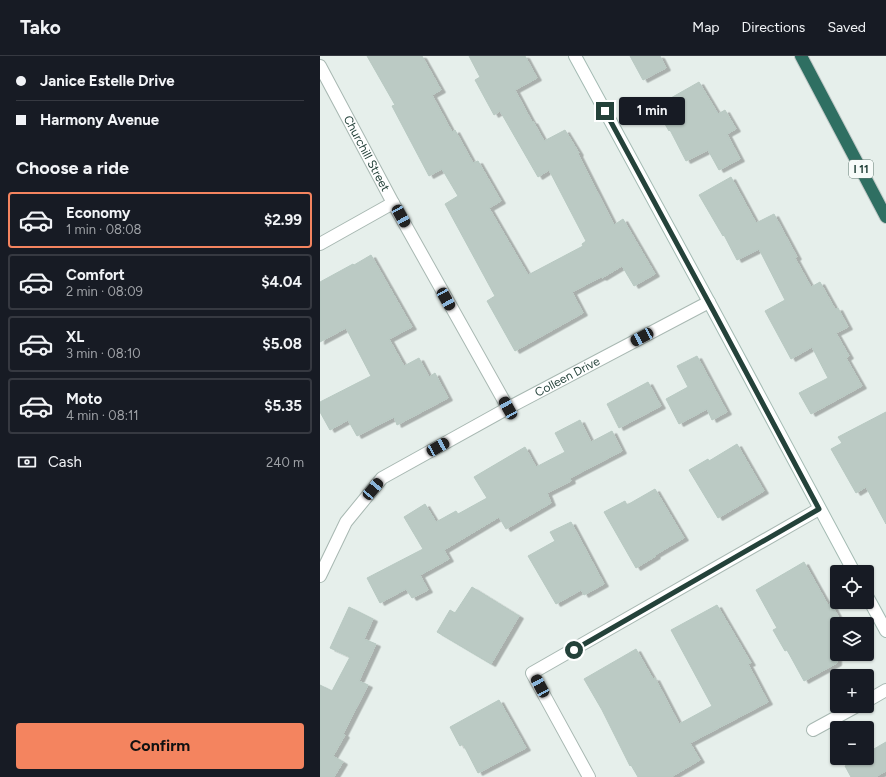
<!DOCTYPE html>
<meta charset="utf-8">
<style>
:root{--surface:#171b24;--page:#20242c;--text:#f1f3f6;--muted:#9ea1a6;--line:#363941;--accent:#f4845f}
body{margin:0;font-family:Figtree,sans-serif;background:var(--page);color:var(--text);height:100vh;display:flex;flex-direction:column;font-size:15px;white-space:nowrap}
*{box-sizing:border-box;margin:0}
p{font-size:13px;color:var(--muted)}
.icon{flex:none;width:22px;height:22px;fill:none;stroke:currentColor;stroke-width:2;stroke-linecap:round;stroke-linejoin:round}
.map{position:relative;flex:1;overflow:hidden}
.sheet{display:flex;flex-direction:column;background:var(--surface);width:320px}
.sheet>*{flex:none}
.guide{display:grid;align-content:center;height:88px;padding:0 16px;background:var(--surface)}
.fabs{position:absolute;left:510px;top:509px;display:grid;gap:8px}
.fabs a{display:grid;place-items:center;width:44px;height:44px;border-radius:4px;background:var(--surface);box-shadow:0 1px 3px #0004;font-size:20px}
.end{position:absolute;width:18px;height:18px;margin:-9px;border:5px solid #24423a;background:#fff;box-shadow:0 0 0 2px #fff}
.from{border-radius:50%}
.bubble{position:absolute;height:28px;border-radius:4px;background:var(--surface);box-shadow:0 1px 3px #0004;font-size:13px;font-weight:700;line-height:28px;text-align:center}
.car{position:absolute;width:12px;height:24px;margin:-12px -6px;border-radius:5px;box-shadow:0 0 3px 1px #0007;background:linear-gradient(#222 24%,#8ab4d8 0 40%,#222 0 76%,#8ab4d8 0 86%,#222 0)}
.guide b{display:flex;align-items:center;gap:14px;height:38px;font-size:15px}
.guide b+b{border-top:1px solid var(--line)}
.guide i{width:10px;height:10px;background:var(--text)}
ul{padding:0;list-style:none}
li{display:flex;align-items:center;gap:12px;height:56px;margin:0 8px 6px;padding:0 8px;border:2px solid var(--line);border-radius:4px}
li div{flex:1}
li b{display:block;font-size:15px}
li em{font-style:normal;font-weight:700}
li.selected{border-color:var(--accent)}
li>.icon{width:36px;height:36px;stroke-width:1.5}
h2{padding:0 16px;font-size:18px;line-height:48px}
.pay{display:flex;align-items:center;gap:10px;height:44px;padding:0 16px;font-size:15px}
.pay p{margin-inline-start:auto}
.cta{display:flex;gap:8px;margin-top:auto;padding:8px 16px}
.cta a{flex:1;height:46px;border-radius:4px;background:var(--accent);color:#111;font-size:16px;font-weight:700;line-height:46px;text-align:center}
header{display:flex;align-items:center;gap:24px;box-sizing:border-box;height:56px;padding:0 20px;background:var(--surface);border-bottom:1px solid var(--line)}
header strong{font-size:19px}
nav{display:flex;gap:22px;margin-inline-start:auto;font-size:14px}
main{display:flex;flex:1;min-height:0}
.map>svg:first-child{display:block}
</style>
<header>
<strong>Tako</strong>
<nav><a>Map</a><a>Directions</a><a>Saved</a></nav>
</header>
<main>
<section class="sheet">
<div class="guide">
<b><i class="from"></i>Janice Estelle Drive</b>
<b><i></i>Harmony Avenue</b>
</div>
<h2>Choose a ride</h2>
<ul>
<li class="selected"><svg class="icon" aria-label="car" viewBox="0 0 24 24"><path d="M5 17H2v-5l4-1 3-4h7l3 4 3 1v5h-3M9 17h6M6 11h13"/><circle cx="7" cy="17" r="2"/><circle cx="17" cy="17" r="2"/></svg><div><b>Economy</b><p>1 min · 08:08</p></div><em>$2.99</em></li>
<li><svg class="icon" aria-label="car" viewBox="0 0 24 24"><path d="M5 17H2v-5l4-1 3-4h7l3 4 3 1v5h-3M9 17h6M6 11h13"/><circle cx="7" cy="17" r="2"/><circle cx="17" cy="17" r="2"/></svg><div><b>Comfort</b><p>2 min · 08:09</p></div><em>$4.04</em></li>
<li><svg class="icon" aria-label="car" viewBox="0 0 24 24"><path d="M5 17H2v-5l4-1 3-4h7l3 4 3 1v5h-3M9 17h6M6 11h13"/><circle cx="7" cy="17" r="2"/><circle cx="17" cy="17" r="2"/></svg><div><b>XL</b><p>3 min · 08:10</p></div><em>$5.08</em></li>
<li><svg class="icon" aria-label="car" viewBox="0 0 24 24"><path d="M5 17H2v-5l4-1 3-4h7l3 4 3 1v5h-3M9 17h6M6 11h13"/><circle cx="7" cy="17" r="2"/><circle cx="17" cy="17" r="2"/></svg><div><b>Moto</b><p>4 min · 08:11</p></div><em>$5.35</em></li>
</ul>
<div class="pay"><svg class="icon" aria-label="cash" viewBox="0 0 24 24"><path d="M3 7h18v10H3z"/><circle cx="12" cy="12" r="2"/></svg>Cash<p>240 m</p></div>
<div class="cta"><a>Confirm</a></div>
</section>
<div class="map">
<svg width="566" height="721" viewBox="0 0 566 721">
<defs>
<filter id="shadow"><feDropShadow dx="4.5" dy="2.5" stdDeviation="0" flood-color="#0004"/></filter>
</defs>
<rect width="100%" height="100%" fill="#e6efeb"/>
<path fill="#bbcac4" stroke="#b8c9c2" filter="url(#shadow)" d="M 47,0 L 102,0 L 121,34 L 112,39 L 132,76 L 135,74 L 153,107 L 158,105 L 181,145 L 169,152 L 208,219 L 263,190 L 262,188 L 266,185 L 229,114 L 218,121 L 180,55 L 174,59 L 155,24 L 160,21 L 149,0 L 205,0 L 217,22 L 195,34 L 212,66 L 213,65 L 224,85 L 245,74 L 259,97 L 258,98 L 294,169 L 303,163 L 335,218 L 314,230 L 302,210 L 282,222 L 281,221 L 252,236 L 263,257 L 195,295 L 167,245 L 175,240 L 125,148 L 138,140 L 122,113 L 109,120 L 72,50 L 75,49 Z
M 310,0 L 340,0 L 346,12 L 323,24 Z
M 379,26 L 398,58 L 405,54 L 416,73 L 407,78 L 420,103 L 399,114 L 388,94 L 366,105 L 350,74 L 349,75 L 335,51 Z
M 411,121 L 436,167 L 454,158 L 477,201 L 475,202 L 491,231 L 500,226 L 515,253 L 518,252 L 528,271 L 516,277 L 529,300 L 526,302 L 542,330 L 491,358 L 479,337 L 508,322 L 492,291 L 471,303 L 445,255 L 465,244 L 439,193 L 417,204 L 404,179 L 403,180 L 379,139 Z
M 51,199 L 92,271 L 69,283 L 84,310 L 99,302 L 109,321 L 115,317 L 128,342 L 77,369 L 74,361 L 37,380 L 28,364 L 10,374 L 0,356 L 0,346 L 51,320 L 26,272 L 0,286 L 0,226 L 33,208 L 34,209 Z
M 377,300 L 407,356 L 392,364 L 387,353 L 359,368 L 346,343 L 368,331 L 357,310 Z
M 328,326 L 341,350 L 299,372 L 287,348 Z
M 566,356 L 566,468 L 546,431 L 536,437 L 511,393 L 522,387 L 518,381 Z
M 260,364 L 271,386 L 292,375 L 302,395 L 250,422 L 251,425 L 227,437 L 231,447 L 186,473 L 179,461 L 124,494 L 129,503 L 100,519 L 108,534 L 92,542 L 86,533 L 60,547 L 47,522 L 103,493 L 84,461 L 105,448 L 116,466 L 136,455 L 138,458 L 167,442 L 154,421 L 205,391 L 216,411 L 245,396 L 235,377 Z
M 417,388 L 444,435 L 398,462 L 369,414 L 388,403 L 389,405 Z
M 335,433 L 364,482 L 335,499 L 336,500 L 316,512 L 284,456 L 305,445 L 307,449 Z
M 251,466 L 284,528 L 264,539 L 261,534 L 236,548 L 208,500 L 235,485 L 230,476 Z
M 484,506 L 508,549 L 511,547 L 520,564 L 517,565 L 517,607 L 484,625 L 467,594 L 465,595 L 453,574 L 457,572 L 436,534 Z
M 152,531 L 199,560 L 171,608 L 117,576 L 130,554 L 135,557 Z
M 397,549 L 431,607 L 428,608 L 448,646 L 370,687 L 380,704 L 351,721 L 318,721 L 311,709 L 310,710 L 282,654 L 264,623 L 316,593 L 333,623 L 335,622 L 359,668 L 392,650 L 351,574 Z
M 29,551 L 53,563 L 44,583 L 56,588 L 39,625 L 48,629 L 23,678 L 25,679 L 13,700 L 23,706 L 14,721 L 0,721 L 0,629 L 12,635 L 30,601 L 10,592 Z
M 179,644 L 206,692 L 158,717 L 143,688 L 140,690 L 130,671 Z
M 566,686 L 566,715 L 555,721 L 531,721 L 525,710 L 539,702 L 547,702 L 547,697 Z"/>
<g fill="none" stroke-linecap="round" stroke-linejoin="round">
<g stroke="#a8b8b2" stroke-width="14">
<g id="street">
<path id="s1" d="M 0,10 L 73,147 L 188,352"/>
<path d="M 0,188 L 73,147"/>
<path id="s2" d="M 0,520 L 26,466 L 62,422 L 188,352 L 389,246"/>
<path d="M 547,645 L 566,634"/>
<path d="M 493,674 L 537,650"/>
<path d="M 269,721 L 212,617 L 499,453"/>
</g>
</g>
<g stroke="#a4bbb3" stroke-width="14">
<path id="secondary" d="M 255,0 L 389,246 L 534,516
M 547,540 L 566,575"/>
</g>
<g stroke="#c2cac8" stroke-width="14">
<path id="highway" d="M 481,0 L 566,161"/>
</g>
<use href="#street" stroke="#fff" stroke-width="12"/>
<use href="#secondary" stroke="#fff" stroke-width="12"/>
<use href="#highway" stroke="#2f6f62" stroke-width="12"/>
</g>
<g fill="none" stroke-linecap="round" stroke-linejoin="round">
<path stroke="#24423a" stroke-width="5" d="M 254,594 L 499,453 L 395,258 L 285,55"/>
</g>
<g text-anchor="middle" stroke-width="3.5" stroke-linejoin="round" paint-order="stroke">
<rect fill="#f7fbf9" stroke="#637a73" stroke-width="1" x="529" y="104" width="24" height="18" rx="3"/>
<g font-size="11" font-weight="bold" fill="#24423a">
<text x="541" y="117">I 11</text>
</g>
<g font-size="12" fill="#24423a" stroke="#f7fbf9">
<text dy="4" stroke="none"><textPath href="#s1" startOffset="99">Churchill Street</textPath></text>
<text dy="4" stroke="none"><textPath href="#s2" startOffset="328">Colleen Drive</textPath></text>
</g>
</g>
</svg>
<div class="fabs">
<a><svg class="icon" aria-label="locate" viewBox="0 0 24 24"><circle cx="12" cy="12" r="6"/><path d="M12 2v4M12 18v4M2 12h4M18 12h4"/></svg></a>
<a><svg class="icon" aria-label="layers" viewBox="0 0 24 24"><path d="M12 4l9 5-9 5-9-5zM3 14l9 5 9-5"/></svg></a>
<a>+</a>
<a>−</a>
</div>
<i class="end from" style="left:254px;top:594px"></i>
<i class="end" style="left:285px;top:55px"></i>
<div class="bubble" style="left:299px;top:41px;width:66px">1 min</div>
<i class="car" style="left:81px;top:160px;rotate:151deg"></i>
<i class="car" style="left:126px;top:243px;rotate:151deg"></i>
<i class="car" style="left:322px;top:281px;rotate:242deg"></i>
<i class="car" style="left:188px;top:352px;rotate:331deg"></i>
<i class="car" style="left:118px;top:391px;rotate:61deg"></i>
<i class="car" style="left:53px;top:433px;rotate:40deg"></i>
<i class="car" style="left:220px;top:630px;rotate:332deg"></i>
</div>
</main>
